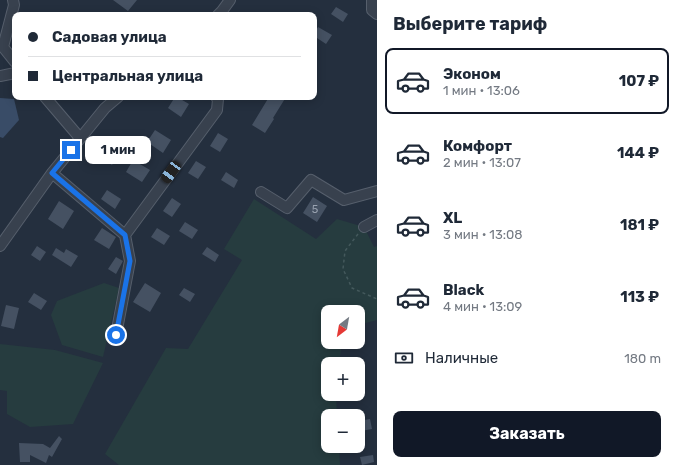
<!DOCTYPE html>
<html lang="ru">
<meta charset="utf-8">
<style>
:root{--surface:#fff;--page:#f2f2f3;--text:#1f2937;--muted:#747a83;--line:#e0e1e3;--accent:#111827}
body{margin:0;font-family:Rubik,sans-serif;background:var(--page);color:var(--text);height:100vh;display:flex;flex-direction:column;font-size:15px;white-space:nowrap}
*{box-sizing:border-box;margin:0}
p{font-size:13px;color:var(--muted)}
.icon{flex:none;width:22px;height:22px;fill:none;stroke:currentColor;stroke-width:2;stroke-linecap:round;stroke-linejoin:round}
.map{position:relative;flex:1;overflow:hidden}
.panel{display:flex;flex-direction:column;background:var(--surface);width:300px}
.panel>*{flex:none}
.hud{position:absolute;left:12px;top:12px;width:305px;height:88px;border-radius:8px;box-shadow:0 2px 10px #0003;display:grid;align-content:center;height:88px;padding:0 16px;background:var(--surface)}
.needle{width:26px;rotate:211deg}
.fabs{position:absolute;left:321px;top:305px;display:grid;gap:8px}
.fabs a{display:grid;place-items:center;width:44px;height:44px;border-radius:8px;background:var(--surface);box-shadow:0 2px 10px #0003;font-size:20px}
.end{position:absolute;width:18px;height:18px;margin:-9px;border:5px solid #1a73e8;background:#fff;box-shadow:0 0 0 2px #fff}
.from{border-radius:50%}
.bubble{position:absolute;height:28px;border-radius:8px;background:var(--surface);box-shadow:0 2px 10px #0003;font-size:13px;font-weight:700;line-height:28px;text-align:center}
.car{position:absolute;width:12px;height:24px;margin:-12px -6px;border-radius:5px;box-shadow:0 0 3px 1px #0007;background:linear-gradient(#222 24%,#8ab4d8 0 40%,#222 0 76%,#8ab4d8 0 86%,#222 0)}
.hud b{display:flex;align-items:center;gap:14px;height:38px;font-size:15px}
.hud b+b{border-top:1px solid var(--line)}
.hud i{width:10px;height:10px;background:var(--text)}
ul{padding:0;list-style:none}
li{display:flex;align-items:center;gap:12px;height:66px;margin:0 8px 6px;padding:0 8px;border:2px solid transparent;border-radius:8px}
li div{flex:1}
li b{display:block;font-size:15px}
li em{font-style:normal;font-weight:700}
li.on{border-color:var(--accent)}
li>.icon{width:36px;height:36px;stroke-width:1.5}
h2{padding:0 16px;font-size:18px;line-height:48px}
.pay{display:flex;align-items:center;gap:10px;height:44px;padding:0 16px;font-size:15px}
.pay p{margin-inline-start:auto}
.action{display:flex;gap:8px;margin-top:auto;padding:8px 16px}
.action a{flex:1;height:46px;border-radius:8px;background:var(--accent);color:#fff;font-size:16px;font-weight:700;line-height:46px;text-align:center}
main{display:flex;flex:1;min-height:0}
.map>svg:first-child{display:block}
</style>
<main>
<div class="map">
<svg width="377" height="465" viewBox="0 0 377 465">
<rect width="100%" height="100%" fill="#242f3e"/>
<path fill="#263c3f" d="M 254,199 L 316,239 L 337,219 L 364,227 L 374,247 L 377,246 L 377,320 L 358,325 L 358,312 L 328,312 L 328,342 L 342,342 L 339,364 L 328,364 L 328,394 L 336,394 L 337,416 L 328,416 L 328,446 L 339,446 L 340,465 L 119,465 L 105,454 L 166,348 L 188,349 L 242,260 L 224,249 Z
M 104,283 L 119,288 L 103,357 L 62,345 L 51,315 L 57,301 Z
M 0,344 L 55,350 L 103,363 L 73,424 L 30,427 L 7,414 L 7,391 L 0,390 Z"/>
<path fill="#394c67" d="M 0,98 L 14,99 L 19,120 L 3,138 L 0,137 Z"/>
<path fill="#455162" d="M 113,0 L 137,0 L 128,11 Z
M 336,7 L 348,14 L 343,22 L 331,14 Z
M 318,27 L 332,35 L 326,44 L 314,36 L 314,34 Z
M 175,97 L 177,97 L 189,104 L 181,117 L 168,108 Z
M 269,97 L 286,97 L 273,118 L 274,119 L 265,133 L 252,125 Z
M 155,130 L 171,140 L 163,153 L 147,142 Z
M 218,133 L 228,139 L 220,152 L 210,146 Z
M 107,149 L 118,156 L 112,165 L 101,158 Z
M 133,160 L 150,170 L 142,182 L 126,172 Z
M 196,161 L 206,167 L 198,179 L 188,173 Z
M 226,172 L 238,180 L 234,188 L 221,180 Z
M 107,190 L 121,199 L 115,209 L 101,199 Z
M 313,197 L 327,206 L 317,222 L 303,213 Z
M 172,198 L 181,204 L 172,217 L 163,211 Z
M 59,201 L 74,211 L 63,229 L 48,219 Z
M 185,222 L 198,230 L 192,239 L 179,231 Z
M 102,228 L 116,237 L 109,249 L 94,240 Z
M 157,228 L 170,236 L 164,245 L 151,237 Z
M 37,246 L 46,252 L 40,261 L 31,255 Z
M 207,247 L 219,255 L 215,262 L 202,254 Z
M 56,248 L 64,253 L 66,249 L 78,256 L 71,267 L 52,255 Z
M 116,257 L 123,261 L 116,274 L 108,269 Z
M 145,283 L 161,293 L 150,312 L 133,302 Z
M 184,288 L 195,294 L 190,302 L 179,295 Z
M 34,293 L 47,301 L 41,310 L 28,302 Z
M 6,305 L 19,308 L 14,329 L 1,326 Z
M 370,419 L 372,429 L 361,431 L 358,421 Z
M 59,436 L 62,439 L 52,457 L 49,455 L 46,463 L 30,455 L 30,462 L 20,462 L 19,443 L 43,444 L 50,448 Z
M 373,455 L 374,462 L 362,465 L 360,457 Z"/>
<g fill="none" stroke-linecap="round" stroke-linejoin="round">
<g stroke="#565f6c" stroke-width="12">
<path id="minor" d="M 13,0 L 14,5 L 3,47 L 15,62
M 372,0 L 372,10 L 377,14
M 218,15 L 222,11 L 230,0
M 0,76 L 15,73
M 45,97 L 80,138
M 52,173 L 125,235
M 261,192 L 287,208 L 311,180 L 344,200 L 377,191
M 364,227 L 377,220
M 0,246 L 52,173 L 105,108 L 118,97
M 116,335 L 130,261 L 125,235 L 217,110 L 218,99 L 216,97"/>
</g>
<path stroke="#44595c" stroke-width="1.5" stroke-dasharray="3 3" stroke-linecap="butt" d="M 358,234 L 345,251 L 343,269 L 352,288 L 377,299"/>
<use href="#minor" stroke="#38414e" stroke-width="10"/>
</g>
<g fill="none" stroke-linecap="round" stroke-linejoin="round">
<path stroke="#1a73e8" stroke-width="5" d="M 71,150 L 52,173 L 125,235 L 130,261 L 116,335"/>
</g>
<g text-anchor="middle" stroke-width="3" stroke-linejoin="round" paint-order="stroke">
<g font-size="11" fill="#98a1af">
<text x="315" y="213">5</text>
</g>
</g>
</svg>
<div class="fabs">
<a><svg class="needle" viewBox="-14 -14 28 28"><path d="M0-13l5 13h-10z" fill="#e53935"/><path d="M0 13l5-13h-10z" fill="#747a83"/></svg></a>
<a>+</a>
<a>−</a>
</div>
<i class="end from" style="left:116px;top:335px"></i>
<i class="end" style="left:71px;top:150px"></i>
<div class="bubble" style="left:85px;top:136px;width:66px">1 мин</div>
<i class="car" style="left:171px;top:172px;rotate:216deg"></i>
<div class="hud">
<b><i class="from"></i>Садовая улица</b>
<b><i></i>Центральная улица</b>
</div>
</div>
<section class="panel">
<h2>Выберите тариф</h2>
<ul>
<li class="on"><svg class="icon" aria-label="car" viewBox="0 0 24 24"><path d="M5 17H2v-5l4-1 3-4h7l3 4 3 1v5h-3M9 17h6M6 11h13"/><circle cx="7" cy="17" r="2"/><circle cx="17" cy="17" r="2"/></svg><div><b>Эконом</b><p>1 мин · 13:06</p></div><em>107 ₽</em></li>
<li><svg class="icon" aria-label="car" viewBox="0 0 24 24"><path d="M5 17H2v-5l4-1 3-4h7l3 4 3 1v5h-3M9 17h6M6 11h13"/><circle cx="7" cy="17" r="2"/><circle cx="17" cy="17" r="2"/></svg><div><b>Комфорт</b><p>2 мин · 13:07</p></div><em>144 ₽</em></li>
<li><svg class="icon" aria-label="car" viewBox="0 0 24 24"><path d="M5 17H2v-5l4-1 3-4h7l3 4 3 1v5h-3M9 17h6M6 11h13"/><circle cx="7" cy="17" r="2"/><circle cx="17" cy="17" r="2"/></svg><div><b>XL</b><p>3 мин · 13:08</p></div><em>181 ₽</em></li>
<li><svg class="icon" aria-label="car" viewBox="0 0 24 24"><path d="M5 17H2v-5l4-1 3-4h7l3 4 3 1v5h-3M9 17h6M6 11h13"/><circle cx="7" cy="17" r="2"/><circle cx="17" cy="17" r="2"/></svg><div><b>Black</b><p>4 мин · 13:09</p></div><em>113 ₽</em></li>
</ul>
<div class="pay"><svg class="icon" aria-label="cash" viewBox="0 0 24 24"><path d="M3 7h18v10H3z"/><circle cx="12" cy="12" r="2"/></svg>Наличные<p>180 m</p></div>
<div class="action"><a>Заказать</a></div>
</section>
</main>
